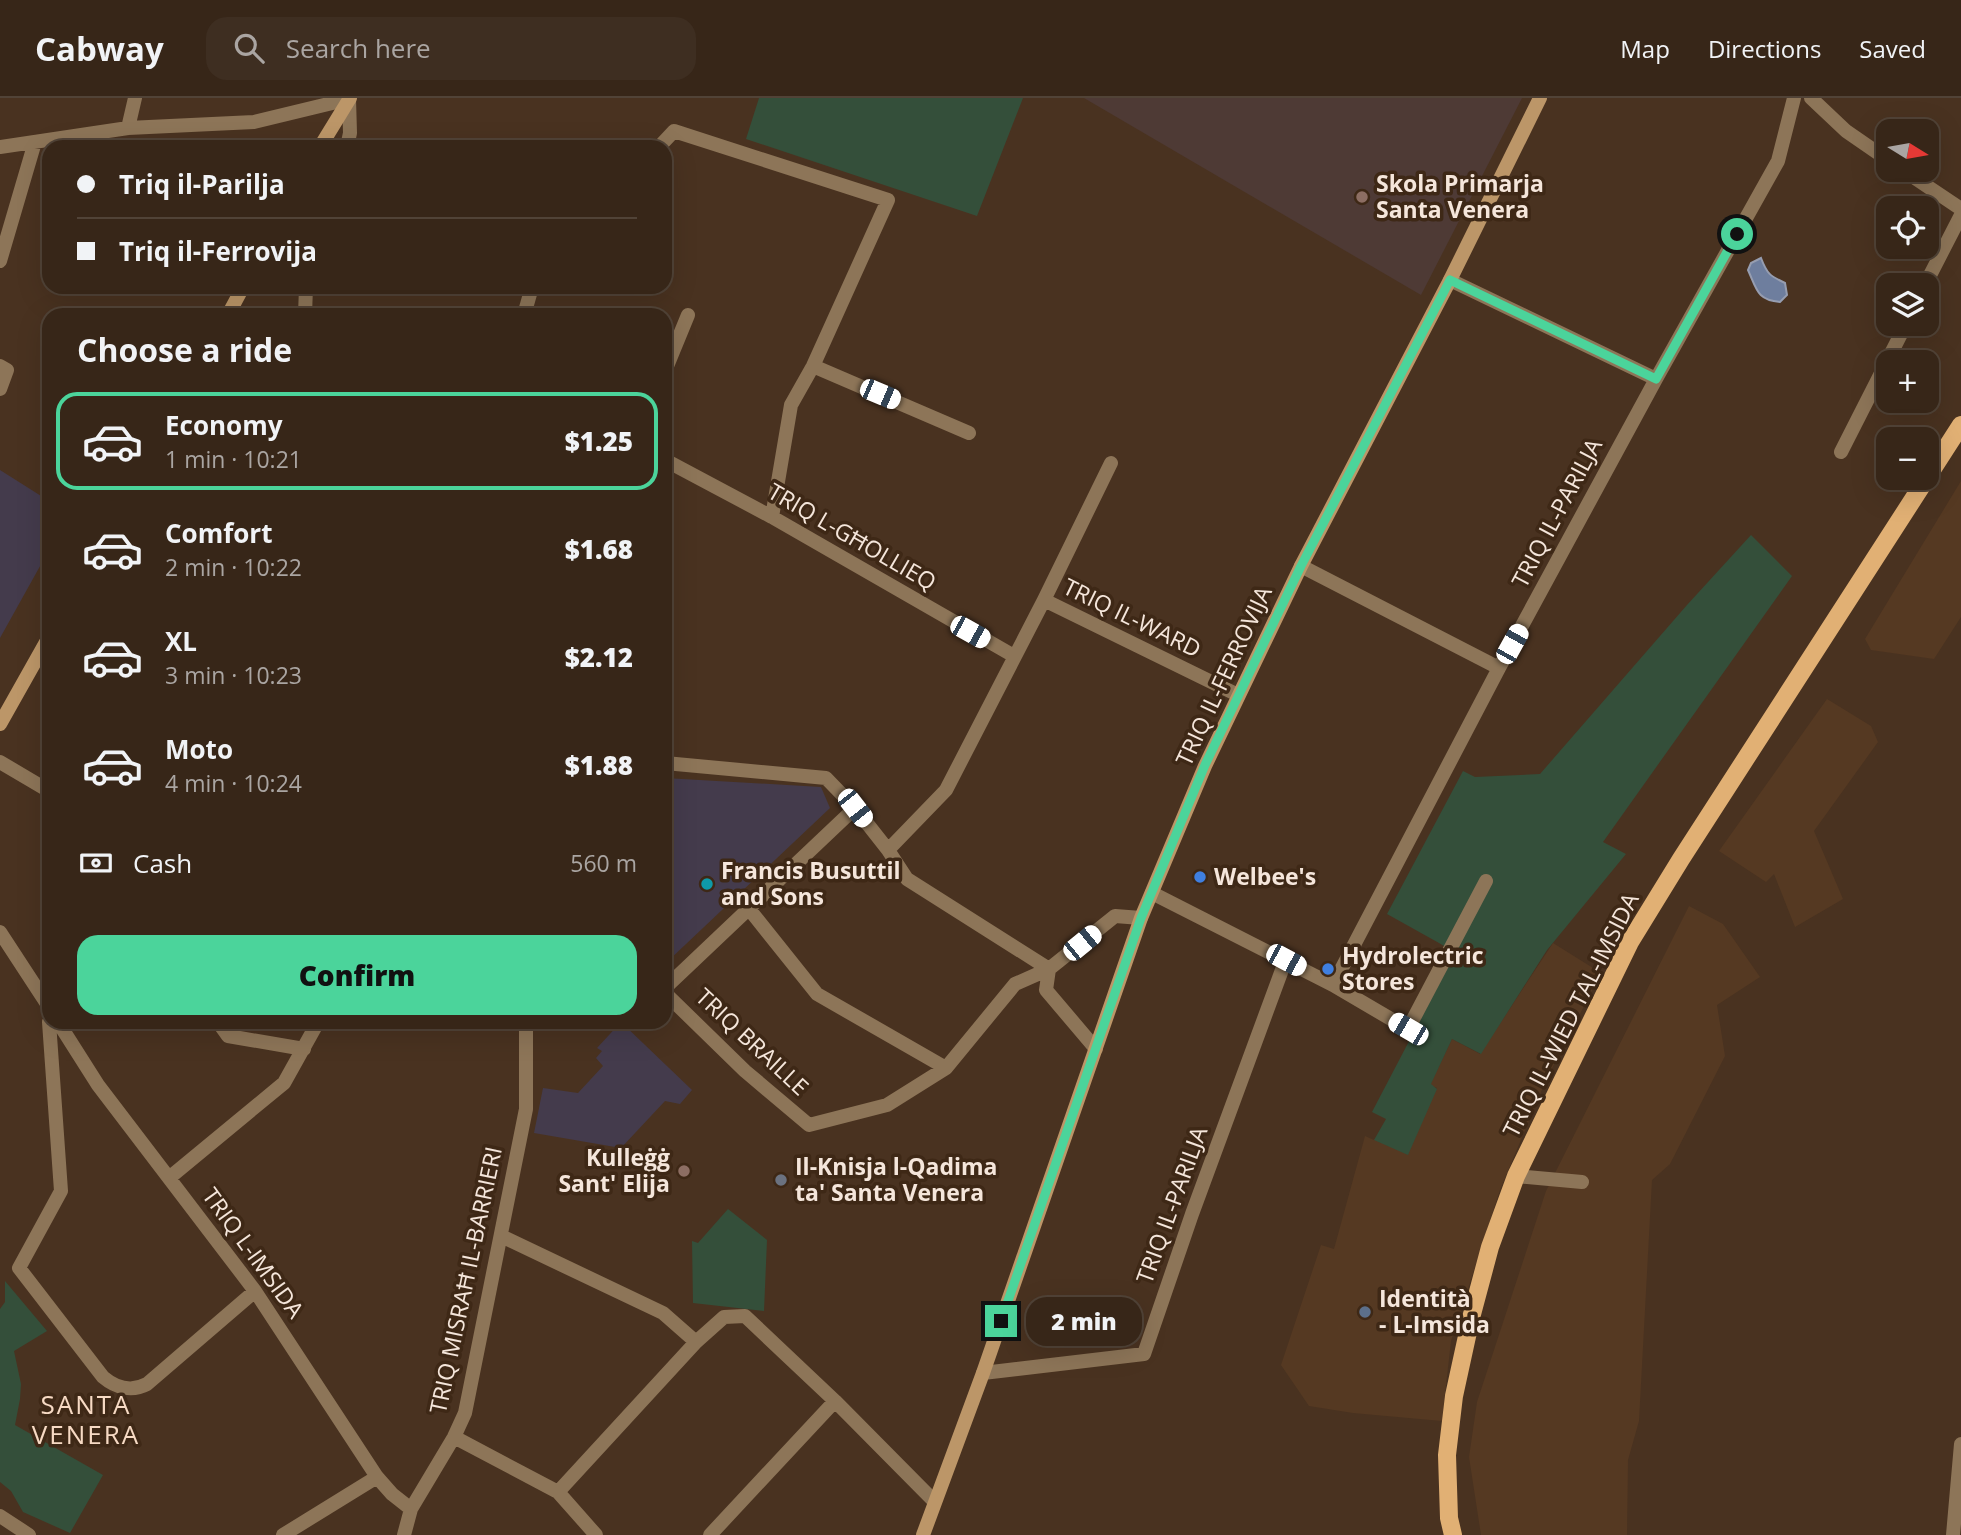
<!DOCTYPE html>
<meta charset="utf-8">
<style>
:root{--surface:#372618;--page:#3e2e21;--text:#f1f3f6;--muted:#aaa5a2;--line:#514337;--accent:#4bd49b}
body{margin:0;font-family:"Open Sans",sans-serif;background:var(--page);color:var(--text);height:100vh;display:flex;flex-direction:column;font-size:26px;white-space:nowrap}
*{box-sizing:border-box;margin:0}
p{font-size:23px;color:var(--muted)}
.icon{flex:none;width:38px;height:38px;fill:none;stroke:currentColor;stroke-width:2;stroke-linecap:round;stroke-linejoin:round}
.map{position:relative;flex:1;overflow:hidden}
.details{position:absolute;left:42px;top:210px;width:630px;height:721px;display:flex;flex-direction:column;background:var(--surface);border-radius:21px;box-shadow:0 7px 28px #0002,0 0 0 2px var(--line)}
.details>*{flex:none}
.top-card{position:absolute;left:42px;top:42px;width:630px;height:154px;border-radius:21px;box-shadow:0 7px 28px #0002,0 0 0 2px var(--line);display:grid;align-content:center;height:154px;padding:0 35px;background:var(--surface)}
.needle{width:46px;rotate:101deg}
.fabs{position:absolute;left:1876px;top:21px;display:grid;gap:14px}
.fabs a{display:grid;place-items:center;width:63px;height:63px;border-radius:14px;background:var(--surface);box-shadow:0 7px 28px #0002,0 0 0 2px var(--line);font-size:35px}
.end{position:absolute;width:32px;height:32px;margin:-16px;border:9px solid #4bd49b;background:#111;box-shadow:0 0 0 4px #111}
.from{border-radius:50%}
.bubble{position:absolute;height:49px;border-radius:21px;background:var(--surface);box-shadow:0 7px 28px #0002,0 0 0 2px var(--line);font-size:23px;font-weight:800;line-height:49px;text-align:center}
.car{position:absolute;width:21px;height:42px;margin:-21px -10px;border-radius:9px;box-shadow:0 0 5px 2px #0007;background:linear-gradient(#fff 24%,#345 0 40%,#fff 0 76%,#345 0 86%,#fff 0)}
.top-card b{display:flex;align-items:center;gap:24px;height:66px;font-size:26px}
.top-card b+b{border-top:2px solid var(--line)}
.top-card i{width:18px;height:18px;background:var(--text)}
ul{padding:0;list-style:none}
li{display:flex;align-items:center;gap:21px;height:98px;margin:0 14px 10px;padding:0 21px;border:4px solid transparent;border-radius:21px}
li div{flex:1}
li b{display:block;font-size:26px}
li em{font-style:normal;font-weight:800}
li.current{border-color:var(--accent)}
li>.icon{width:63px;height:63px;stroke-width:1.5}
h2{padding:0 35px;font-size:32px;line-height:84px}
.pay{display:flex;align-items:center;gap:18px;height:77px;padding:0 35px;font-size:26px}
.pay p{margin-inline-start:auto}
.button{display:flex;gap:14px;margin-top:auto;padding:14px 35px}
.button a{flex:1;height:80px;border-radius:21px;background:var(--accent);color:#111;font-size:28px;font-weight:800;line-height:80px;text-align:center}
header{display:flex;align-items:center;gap:42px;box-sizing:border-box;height:98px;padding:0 35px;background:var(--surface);border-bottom:2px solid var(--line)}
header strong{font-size:33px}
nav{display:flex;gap:38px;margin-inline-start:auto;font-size:24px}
.search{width:490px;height:63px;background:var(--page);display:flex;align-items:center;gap:18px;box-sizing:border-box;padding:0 24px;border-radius:21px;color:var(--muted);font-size:26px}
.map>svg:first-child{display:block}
</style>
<header>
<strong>Cabway</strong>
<div class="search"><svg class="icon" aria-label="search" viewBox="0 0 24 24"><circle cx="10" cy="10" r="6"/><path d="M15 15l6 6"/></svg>Search here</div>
<nav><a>Map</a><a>Directions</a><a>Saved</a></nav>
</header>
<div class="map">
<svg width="1961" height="1437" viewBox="0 0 1961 1437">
<rect width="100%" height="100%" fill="#493220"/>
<path fill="#553922" d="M 1961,383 L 1961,519 L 1934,561 L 1871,552 L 1865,541 Z
M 1827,601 L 1871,628 L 1878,644 L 1814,733 L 1843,801 L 1795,829 L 1774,776 L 1766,784 L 1719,753 Z
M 1689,808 L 1723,826 L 1760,879 L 1717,907 L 1725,958 L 1670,1066 L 1652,1082 L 1639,1323 L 1628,1362 L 1627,1437 L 1481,1437 L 1469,1359 L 1477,1304 L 1546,1093 Z
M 1553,845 L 1601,875 L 1546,982 L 1500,1092 L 1451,1243 L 1442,1323 L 1353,1315 L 1309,1308 L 1281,1267 L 1321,1147 L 1334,1151 L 1365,1038 L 1374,1042 L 1437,990 L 1430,987 L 1452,941 L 1480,956 Z"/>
<path fill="#443b4c" d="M 0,372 L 49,403 L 49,452 L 0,540 Z
M 665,680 L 821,689 L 830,710 L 667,864 L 665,865 Z
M 621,924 L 692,992 L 680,1006 L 665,1003 L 621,1050 L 534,1035 L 543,990 L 578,995 L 603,968 L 596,960 L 602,953 L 597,950 Z"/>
<path fill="#4e3a35" d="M 1084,0 L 1522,0 L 1421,197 Z"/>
<path fill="#344f3a" d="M 759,0 L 1023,0 L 977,118 L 746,41 Z
M 1751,437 L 1792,478 L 1603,744 L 1626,756 L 1547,852 L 1481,956 L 1452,941 L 1431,986 L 1437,991 L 1408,1057 L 1374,1042 L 1386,1021 L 1372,1014 L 1452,861 L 1444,848 L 1439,845 L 1387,816 L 1463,673 L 1475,679 L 1540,676 L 1687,507 Z
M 728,1111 L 767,1142 L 764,1213 L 693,1205 L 692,1143 L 698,1145 Z
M 5,1183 L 47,1233 L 14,1253 L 21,1286 L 20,1301 L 15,1327 L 103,1377 L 70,1435 L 23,1414 L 11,1393 L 0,1384 L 0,1211 L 5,1204 Z"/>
<path fill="#6e7e9e" stroke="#969db0" stroke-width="2" d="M 1761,160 C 1767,176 1770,178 1785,185 L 1787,197 L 1780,204 C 1757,202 1757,192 1748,172 L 1751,165 Z"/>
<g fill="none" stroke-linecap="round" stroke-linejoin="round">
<path stroke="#8d7558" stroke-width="14" d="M 1811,0 L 1846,33 L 1888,62
M 128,30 L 135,0
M 0,49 L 128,30 L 254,24 L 349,1 L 350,35 L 347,49
M 659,49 L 674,33 L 888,102 L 813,268 L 791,307 L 772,419
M 1903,72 L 1961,111
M 0,163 L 35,44
M 1450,182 L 1656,281
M 1925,187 L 1961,117
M 305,217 L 306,189
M 524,217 L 532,189
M 0,268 L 7,272 L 0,291
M 813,268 L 969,335
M 665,273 L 688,217
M 1841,354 L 1906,226
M 665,362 L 772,419 L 1014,558
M 1301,468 L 1499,570
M 1044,502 L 1238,597
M 0,664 L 49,693
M 665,665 L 826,680 L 855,710 L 888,752 L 907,781 L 1049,871
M 888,752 L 946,692 L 1044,502 L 1111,365
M 1152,795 L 1333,887 L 1408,931 L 1486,783
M 749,811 L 817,896 L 946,970
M 0,834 L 49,909
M 1049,871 L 1046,892 L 1096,951
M 1333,887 L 1499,570 L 1656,281 L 1778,63 L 1794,0
M 665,890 L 855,710
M 665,895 L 745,973 L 809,1027 L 887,1007 L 946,970 L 1015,886 L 1049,871 L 1115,818 L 1141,820
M 49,924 L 61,1093 L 19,1170 L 103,1279 C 116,1290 132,1294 147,1286 L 255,1193
M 58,924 L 98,987 L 255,1193 L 377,1379 L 392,1396 L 411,1411
M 218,924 L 228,938 L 304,951
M 1516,1078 L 1582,1084
M 169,1080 L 284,985 L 318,924
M 501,1138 L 663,1215 L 696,1244
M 983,1275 L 1144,1256 L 1192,1116 L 1286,861
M 454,1339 L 558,1394 L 596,1437
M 558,1394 L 696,1244 L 724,1219 L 745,1218 L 835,1303 L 934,1403
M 0,1418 L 29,1437
M 283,1437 L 377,1379
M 404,1437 L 411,1411 L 454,1339 L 465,1315 L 526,1011 L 526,924
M 710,1437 L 835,1303
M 1953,1437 L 1961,1346"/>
<path stroke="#bc9668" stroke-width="14" d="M 320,49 L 350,0
M 228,217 L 243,189
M 0,626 L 49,539
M 923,1437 L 983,1275 L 1141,820 L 1205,668 L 1301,468 L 1450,182 L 1540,0"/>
<path stroke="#e1b074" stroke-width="18" d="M 1453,1437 L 1449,1420 L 1447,1357 L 1454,1298 L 1471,1220 L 1490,1149 L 1516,1078 L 1630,844 L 1681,761 L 1961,327"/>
</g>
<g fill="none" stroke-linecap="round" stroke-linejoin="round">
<path stroke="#4bd49b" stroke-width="9" d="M 1001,1223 L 1141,820 L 1205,667 L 1301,468 L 1450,182 L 1656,281 L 1737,136"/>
</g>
<g fill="#8d6e63" stroke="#3e2816" stroke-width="2.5">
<circle cx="1362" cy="99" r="7"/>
<circle cx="684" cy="1073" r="7"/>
</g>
<g fill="#3f7fe0" stroke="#3e2816" stroke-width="2.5">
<circle cx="1200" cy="779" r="7"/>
<circle cx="1328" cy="871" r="7"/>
</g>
<circle fill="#0f9aa8" stroke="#3e2816" stroke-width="2.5" cx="707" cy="786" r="7"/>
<circle fill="#6b7280" stroke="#3e2816" stroke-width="2.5" cx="781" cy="1082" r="7"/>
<circle fill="#5c6f8a" stroke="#3e2816" stroke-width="2.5" cx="1365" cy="1214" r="7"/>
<g text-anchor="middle" stroke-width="7" stroke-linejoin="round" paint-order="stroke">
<g font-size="23" font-weight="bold" fill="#f5e6db" stroke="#3e2816" text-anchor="start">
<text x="1376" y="94">Skola Primarja<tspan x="1376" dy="26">Santa Venera</tspan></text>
<text x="721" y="781">Francis Busuttil<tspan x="721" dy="26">and Sons</tspan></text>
<text x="1214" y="787">Welbee's</text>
<text x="1342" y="866">Hydrolectric<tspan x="1342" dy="26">Stores</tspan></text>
<text x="670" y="1068" text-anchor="end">Kulleġġ<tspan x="670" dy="26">Sant' Elija</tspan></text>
<text x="795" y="1077">Il-Knisja l-Qadima<tspan x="795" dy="26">ta' Santa Venera</tspan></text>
<text x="1379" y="1209">Identità<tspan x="1379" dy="26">- L-Imsida</tspan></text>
</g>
<g font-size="23" fill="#f5e6db" stroke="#3e2816">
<text transform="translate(1557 415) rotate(-62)" y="8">TRIQ IL-PARILJA</text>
<text transform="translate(852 439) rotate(30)" y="8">TRIQ L-GĦOLLIEQ</text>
<text transform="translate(1132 520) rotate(26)" y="8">TRIQ IL-WARD</text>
<text transform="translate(1224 578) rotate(-65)" y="8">TRIQ IL-FERROVIJA</text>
<text transform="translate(1571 917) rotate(-63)" y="8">TRIQ IL-WIED TAL-IMSIDA</text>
<text transform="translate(752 944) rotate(43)" y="8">TRIQ BRAILLE</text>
<text transform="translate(1172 1107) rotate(-70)" y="8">TRIQ IL-PARILJA</text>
<text transform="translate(253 1155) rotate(54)" y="8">TRIQ L-IMSIDA</text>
<text transform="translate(466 1182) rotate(-78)" y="8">TRIQ MISRAĦ IL-BARRIERI</text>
</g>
<g font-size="26" letter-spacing="2" fill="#f7dac4" stroke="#3e2816">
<text x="86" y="1316">SANTA<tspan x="86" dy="30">VENERA</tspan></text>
</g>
</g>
</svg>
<div class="fabs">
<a><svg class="needle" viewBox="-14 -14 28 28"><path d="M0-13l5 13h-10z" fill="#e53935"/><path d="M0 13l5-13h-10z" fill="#aaa5a2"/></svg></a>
<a><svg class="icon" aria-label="locate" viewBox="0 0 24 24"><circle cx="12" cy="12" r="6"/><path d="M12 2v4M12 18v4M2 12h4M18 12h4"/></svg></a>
<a><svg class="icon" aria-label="layers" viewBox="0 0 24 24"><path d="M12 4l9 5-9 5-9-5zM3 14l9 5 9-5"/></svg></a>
<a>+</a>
<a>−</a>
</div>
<i class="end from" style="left:1737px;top:136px"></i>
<i class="end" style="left:1001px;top:1223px"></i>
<div class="bubble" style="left:1026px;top:1199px;width:116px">2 min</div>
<i class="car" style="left:880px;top:296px;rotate:113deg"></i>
<i class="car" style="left:970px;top:534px;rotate:119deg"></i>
<i class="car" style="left:1512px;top:546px;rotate:29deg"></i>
<i class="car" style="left:855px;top:710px;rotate:142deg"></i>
<i class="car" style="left:1082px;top:845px;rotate:51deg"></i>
<i class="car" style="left:1286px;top:862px;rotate:118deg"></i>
<i class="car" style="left:1408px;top:931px;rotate:300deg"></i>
<div class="top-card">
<b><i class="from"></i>Triq il-Parilja</b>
<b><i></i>Triq il-Ferrovija</b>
</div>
<section class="details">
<h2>Choose a ride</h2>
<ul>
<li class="current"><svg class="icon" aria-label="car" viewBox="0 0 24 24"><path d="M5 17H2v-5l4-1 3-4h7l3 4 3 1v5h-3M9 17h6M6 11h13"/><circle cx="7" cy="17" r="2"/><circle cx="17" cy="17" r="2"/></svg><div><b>Economy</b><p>1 min · 10:21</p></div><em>$1.25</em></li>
<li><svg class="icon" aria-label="car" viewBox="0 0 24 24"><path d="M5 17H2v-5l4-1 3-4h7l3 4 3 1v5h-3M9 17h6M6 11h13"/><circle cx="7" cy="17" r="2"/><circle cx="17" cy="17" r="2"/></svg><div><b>Comfort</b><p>2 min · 10:22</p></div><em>$1.68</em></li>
<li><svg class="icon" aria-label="car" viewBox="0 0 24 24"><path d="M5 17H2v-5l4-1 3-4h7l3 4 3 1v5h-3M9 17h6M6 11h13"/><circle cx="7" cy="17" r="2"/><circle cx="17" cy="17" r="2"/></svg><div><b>XL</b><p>3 min · 10:23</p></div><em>$2.12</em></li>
<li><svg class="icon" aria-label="car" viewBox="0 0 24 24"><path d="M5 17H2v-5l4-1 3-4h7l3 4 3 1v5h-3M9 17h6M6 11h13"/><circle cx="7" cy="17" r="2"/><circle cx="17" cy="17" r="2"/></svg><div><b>Moto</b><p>4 min · 10:24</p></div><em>$1.88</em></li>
</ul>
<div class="pay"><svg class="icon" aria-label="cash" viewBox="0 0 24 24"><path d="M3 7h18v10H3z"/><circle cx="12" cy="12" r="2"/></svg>Cash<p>560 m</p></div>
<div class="button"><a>Confirm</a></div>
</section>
</div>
